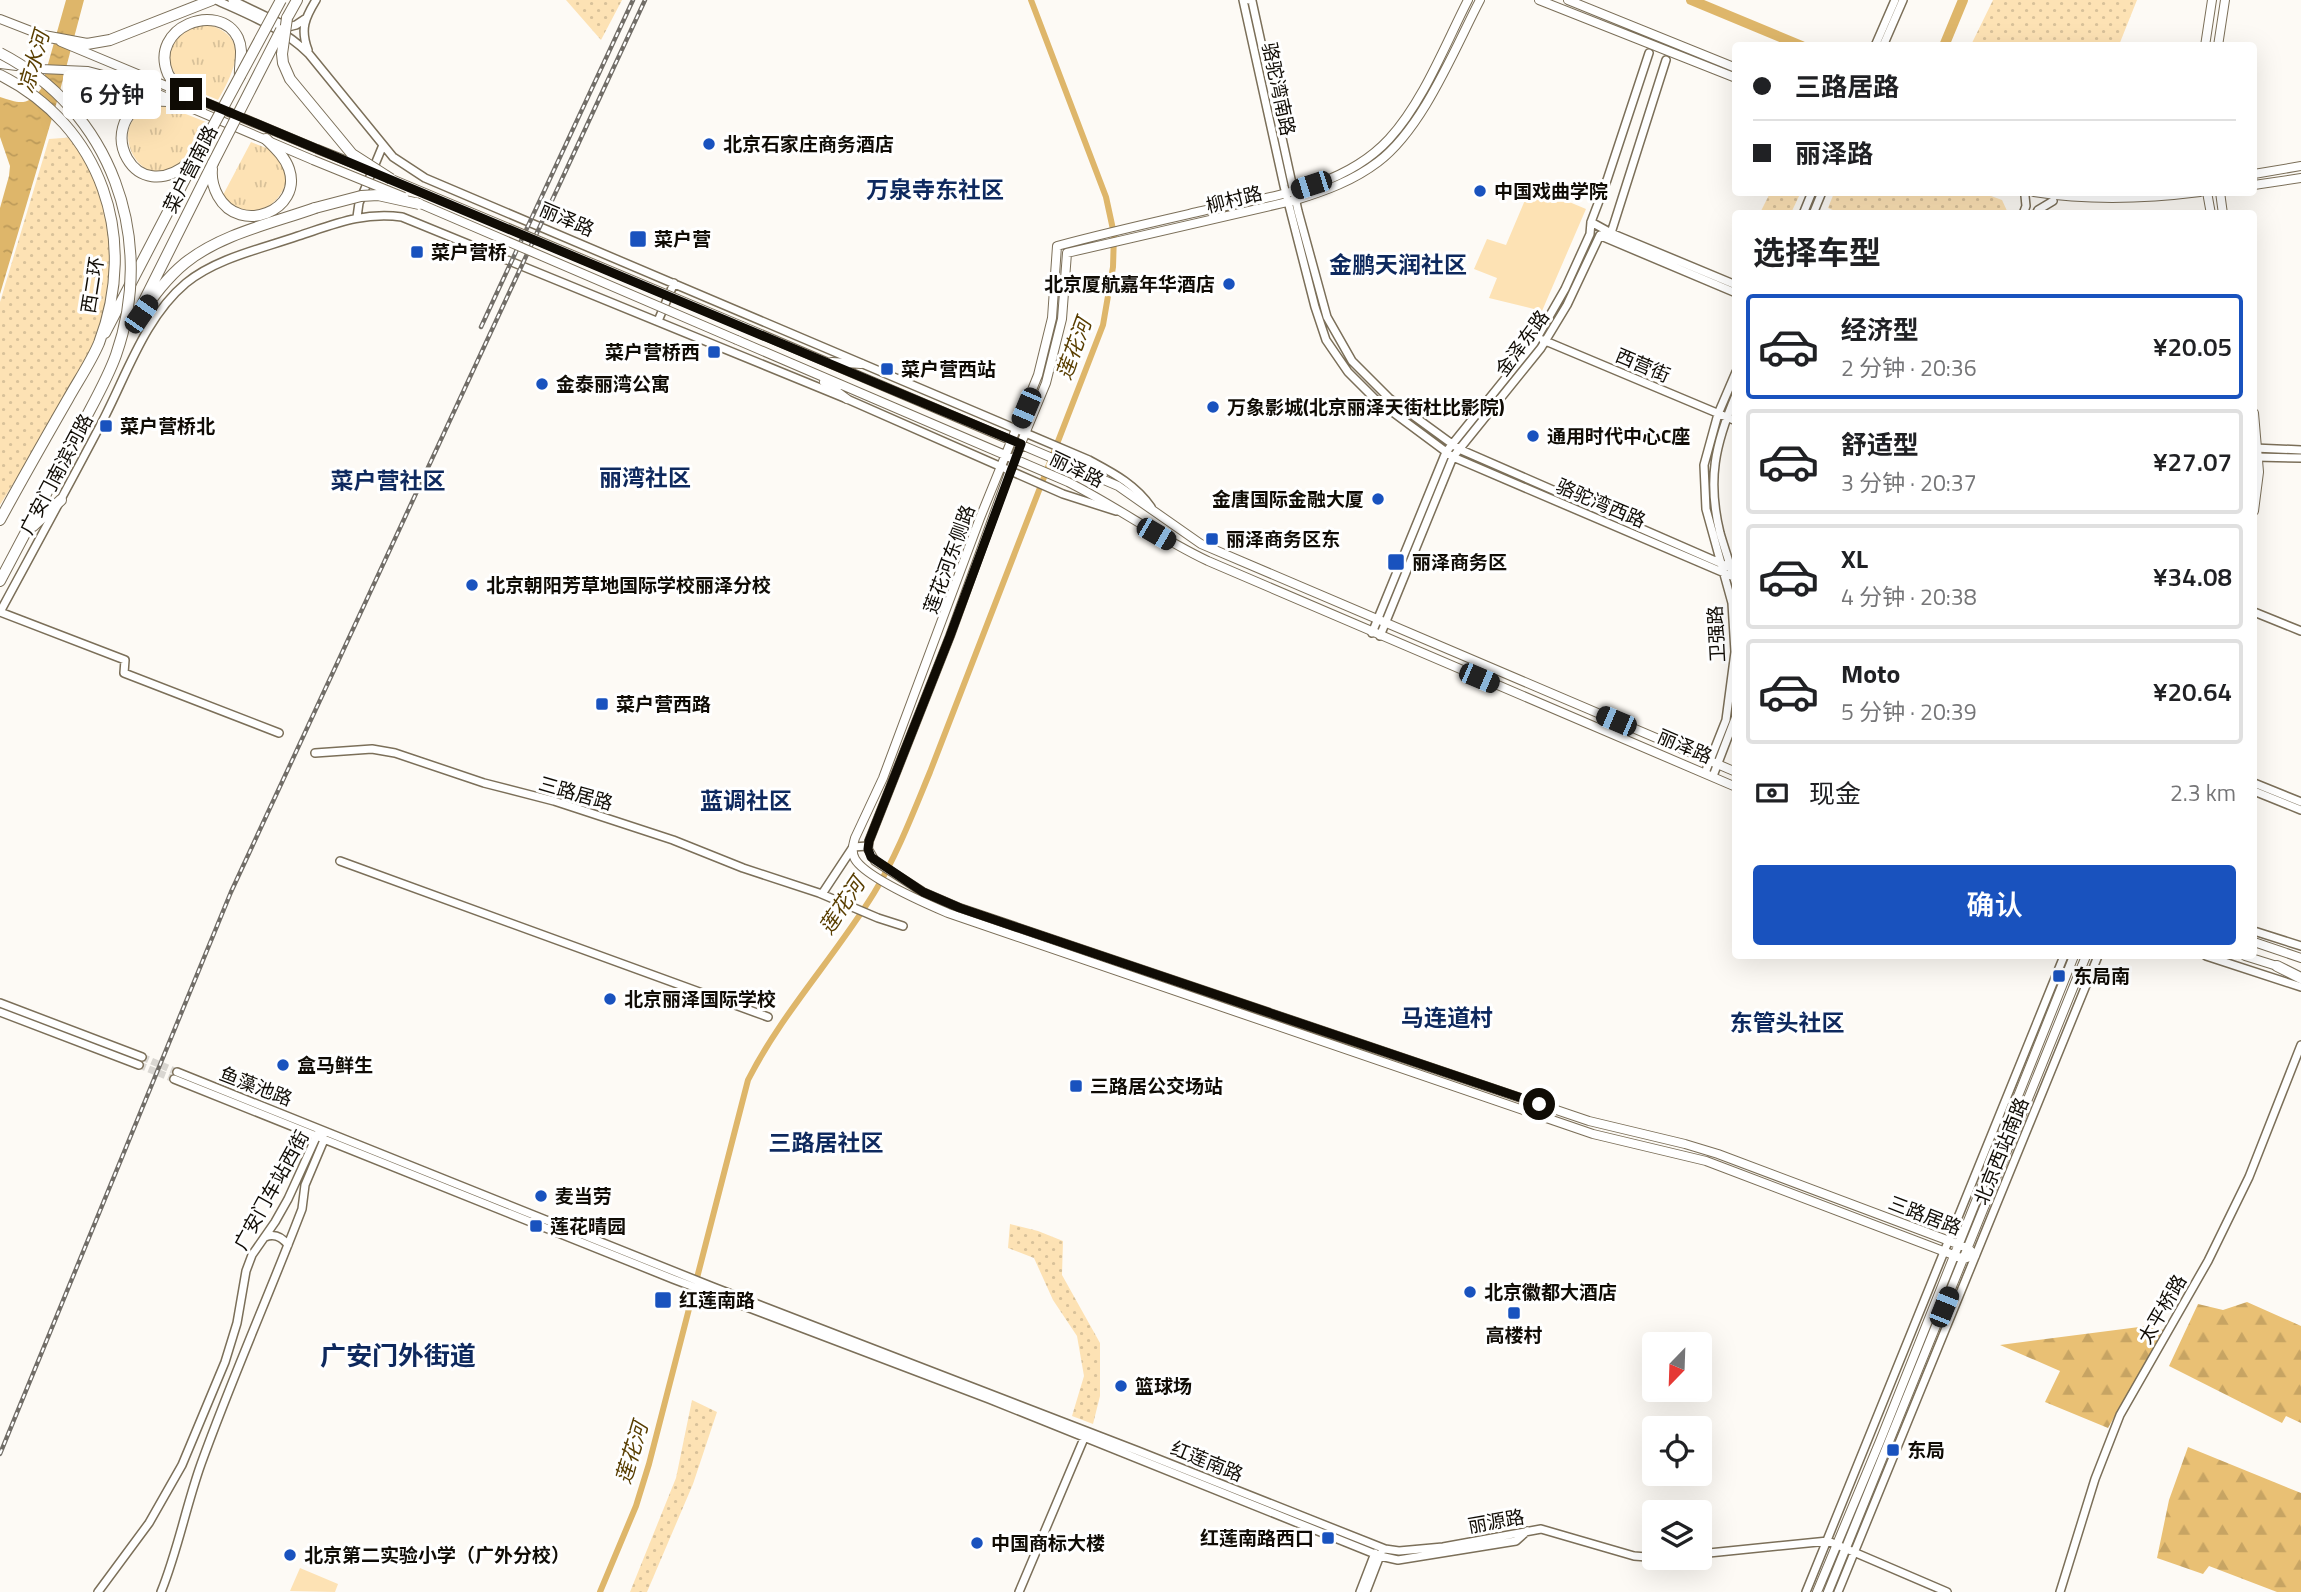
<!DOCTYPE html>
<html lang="zh">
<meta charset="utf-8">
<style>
:root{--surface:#fff;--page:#f2f2f2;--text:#202124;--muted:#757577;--line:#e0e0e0;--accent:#1952be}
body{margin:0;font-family:"Titillium Web","Noto Sans SC",sans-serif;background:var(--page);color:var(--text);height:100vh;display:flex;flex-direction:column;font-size:26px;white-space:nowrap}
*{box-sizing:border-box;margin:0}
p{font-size:23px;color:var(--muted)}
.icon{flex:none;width:38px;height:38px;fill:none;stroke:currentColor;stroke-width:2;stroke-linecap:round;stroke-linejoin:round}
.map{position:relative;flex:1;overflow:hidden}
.panel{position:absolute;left:1732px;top:210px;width:525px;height:749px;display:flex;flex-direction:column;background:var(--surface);border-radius:7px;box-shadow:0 7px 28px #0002}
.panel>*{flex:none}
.hud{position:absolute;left:1732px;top:42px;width:525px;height:154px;border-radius:7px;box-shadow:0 7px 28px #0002;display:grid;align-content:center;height:154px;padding:0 21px;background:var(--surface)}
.needle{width:46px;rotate:203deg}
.buttons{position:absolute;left:1642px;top:1332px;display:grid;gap:14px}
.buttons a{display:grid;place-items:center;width:70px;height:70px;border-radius:7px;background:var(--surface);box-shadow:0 7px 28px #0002;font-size:35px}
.end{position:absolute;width:32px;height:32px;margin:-16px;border:9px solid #100c05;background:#fff;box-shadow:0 0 0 4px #fff}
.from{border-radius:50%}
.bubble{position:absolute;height:49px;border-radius:7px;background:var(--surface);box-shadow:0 7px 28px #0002;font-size:23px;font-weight:600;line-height:49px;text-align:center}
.car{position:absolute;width:21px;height:42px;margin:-21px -10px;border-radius:9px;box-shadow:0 0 5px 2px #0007;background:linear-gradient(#222 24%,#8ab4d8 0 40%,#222 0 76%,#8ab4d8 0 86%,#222 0)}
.hud b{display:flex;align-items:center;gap:24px;height:66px;font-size:26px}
.hud b+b{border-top:2px solid var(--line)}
.hud i{width:18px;height:18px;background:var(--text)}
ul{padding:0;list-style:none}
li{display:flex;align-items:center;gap:21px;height:105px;margin:0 14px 10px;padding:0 7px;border:4px solid var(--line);border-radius:7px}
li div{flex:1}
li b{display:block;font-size:26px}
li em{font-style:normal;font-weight:600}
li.selected{border-color:var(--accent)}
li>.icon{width:63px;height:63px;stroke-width:1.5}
h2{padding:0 21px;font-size:32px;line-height:84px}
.pay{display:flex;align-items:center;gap:18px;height:77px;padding:0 21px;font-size:26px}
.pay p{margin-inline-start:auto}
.cta{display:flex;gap:14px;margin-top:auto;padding:14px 21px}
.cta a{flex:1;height:80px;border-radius:7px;background:var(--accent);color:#fff;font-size:28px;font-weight:600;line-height:80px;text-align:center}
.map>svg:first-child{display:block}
</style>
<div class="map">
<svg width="2301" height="1592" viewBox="0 0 2301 1592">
<defs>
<pattern id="grass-tufts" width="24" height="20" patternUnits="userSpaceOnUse" patternTransform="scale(1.75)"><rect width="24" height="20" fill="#fde2b4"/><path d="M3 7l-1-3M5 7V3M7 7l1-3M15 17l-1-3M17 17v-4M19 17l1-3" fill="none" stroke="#d8c199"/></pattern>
<pattern id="forest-firs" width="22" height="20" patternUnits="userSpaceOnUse" patternTransform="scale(1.75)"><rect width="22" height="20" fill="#e9c074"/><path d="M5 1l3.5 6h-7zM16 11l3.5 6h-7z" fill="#c7a463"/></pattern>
<pattern id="park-dots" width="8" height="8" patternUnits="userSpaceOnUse" patternTransform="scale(1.75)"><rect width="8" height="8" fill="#fde2b4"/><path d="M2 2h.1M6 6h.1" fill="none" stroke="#d8c199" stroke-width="1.8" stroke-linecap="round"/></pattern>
<pattern id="water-ripples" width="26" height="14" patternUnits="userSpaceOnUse" patternTransform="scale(1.75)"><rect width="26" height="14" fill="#deb66a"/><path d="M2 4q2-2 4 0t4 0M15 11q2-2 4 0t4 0" fill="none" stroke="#bd9b5a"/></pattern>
</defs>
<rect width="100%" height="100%" fill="#fdfaf5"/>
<path fill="url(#grass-tufts)" d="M 206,24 C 253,36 234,71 218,100 C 205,94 188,90 179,79 C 157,54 178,27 206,24 Z
M 159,106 L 168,107 L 206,122 C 201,133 196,146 189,156 C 145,211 94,115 159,106 Z
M 251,142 C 257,145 266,147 272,151 C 312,179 258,240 223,195 Z"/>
<path fill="url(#forest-firs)" d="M 2247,1302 L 2301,1326 L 2301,1423 L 2286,1416 L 2282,1423 L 2169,1366 L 2198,1304 L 2223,1310 Z
M 2147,1326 L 2164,1330 L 2108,1428 L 2045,1402 L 2060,1371 L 2000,1345 Z
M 2188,1447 L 2301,1493 L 2301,1592 L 2277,1592 L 2209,1566 L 2203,1574 L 2157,1558 L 2169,1500 Z"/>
<path fill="url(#park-dots)" d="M 566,0 L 622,0 L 601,40 Z
M 1993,0 L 2137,0 L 2119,45 L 1971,45 Z
M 76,137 L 107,201 L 116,247 L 99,344 L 0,505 L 0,302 L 49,139 Z
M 1797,193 L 1800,194 L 1791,213 L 1760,213 L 1770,193 Z
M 1983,193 L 2002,200 L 2008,213 L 1842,214 L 1828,208 L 1834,193 Z
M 1010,1224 L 1038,1231 L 1063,1241 L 1062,1275 L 1100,1343 L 1100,1396 L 1093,1424 L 1072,1416 L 1084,1376 L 1077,1336 L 1053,1300 L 1034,1258 L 1008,1248 Z
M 692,1400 L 717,1412 L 693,1484 L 647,1592 L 630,1592 L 676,1478 Z"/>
<path fill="#fde2b4" d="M 1531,186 L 1586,209 L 1542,311 L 1489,298 L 1497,278 L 1474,269 L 1487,239 L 1506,245 Z
M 300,1568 L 338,1584 L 335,1592 L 290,1591 Z"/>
<path fill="url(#water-ripples)" d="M 66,0 L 84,0 L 58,98 L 0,294 L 0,208 L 9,176 L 10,166 L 0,137 L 0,97 C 19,103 27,107 41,89 Z"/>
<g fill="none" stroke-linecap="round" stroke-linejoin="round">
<path stroke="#deb66a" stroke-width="6" d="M 600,1592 L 636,1506 L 649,1464 L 748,1080 C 782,1013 834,958 874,893 C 897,855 913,813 930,772 L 1103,325 L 1113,267 L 1114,234 L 1106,197 L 1031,0"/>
<path stroke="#deb66a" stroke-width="10" d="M 1691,0 L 1802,46
M 1944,46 L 1963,0"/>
<path stroke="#d9d6d1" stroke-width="7" stroke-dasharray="7 3.5" stroke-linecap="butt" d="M 142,1057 L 177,1072
M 139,1065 L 174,1079"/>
<g stroke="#7b6f59" stroke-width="10">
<path id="secondary" d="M 216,0 C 249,15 283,28 309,54 L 393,157 L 425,178 L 1089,460 C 1113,473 1135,484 1151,507
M 232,0 L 288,27 L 296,25 L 305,19
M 1243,0 L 1284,186 L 1315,307 L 1326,340 L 1348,372 L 1375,399 L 1453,457 L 1736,578
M 1249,0 L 1252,1 L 1298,211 L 1327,317 L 1352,361 L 1389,398 L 1459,449 L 1736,570
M 1875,46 L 1895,0
M 1883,46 L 1903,0
M 308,50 C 300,29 305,18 316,0
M 1803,214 L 1812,192
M 1813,214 L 1822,192
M 2023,214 L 2026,206 L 2025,196
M 2036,214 L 2038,210 L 2053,201
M 357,217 L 359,203 L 383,145
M 1591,222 L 1611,233 L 1736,285
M 1601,236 L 1736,293
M 658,321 L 674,283
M 1543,340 L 1736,421
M 1736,395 C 1715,444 1707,480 1720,533 C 1725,550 1731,567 1736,585
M 2254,448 L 2301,450
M 2255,457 L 2301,458
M 0,612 C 34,549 68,487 101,424 C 126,377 144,318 186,283 C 217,258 261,249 298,236 C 335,224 362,212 402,217 L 847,399 L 1063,494 L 1116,511
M 0,612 L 125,660 L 124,673 L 279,733
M 2254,612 L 2301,631
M 1372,633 L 1446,452 L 1534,343 L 1565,289 L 1590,234 L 1591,222 L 1607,180 L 1649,53
M 1380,636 L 1453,457 L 1541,348 L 1567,305 L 1600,235 L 1611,233 L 1666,60
M 315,753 L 372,749 L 395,753 L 484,783 L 554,801 L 673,840 L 743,868 L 819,893 L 878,918 L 903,926
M 1705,773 L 1726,720 L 1735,652 L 1732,603 L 1706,509 L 1704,465 L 1718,414 L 1736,372
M 1713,776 L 1736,716
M 2254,783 L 2301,802
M 2254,791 L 2301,810
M 340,861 L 768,1017
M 822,894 L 853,847 L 868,846
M 2254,931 L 2301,946
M 2206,956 L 2301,987
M 0,1003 L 142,1057
M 0,1012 L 139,1065
M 177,1072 L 713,1287 L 1138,1451 L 1385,1549 L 1399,1551 L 1443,1547 L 1541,1529 L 1634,1556 L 1660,1558
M 174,1079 L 673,1279 L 989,1399 L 1380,1556 L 1398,1560 L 1516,1541 L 1527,1531
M 265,1237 C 275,1233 282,1237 288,1245
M 1699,1554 L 1828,1541 L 1947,1592
M 98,1592 L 149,1523 L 182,1465 L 225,1362 L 237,1323 L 246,1271 L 252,1255 L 275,1222 L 288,1199 L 318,1133
M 161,1592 C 178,1550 186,1506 201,1464 C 232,1378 269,1295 302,1209 L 305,1185 L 324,1140 L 323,1136
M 1019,1592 L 1085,1436
M 1360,1592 L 1375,1553
M 1366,1592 L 1381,1553
M 1806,1592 L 2064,956
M 1838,1592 L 2098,956
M 2060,1592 L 2095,1479 L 2120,1415 L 2208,1261 L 2249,1177 L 2301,1045"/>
</g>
<g stroke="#7b6f59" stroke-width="10">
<path id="primary" d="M 1468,0 C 1445,45 1423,102 1389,139 C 1342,190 1266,197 1202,211 C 1154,222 1105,233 1057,246 L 1052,318 L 1038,375 L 980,518 L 883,778 L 855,838 C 853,845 851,852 855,859 C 866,878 927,904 948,913 L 1593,1134 L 1706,1161 L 1964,1259 L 1975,1255 L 1968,1248 L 1718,1154 L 1685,1144 L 1589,1121 L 960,908 L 923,892 L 875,861 L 868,849 L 869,841 L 950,636 L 1010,470 L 1046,383 L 1062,319 L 1067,253 L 1296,200 C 1325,191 1353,181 1378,162 C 1423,128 1454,50 1480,0
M 1539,0 L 1736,78
M 1568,0 L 1736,68
M 0,19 L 49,38
M 61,42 L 317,149
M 2205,46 L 2212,0
M 2218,46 L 2225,0
M 0,64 L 41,69 L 88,71 L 130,82 L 313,160
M 2254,174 L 2301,166
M 2254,185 L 2301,178
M 2034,192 C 2090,201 2145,199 2200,192
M 2207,192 L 2211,214
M 2220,192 L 2223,214
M 742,326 L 1118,486 L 1201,544 L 1736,772
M 737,340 L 1068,482 C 1116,506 1159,538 1208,561 L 1736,787
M 832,362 L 861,364
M 824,382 L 847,399
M 2254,413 L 2259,472 L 2254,511
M 2254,942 L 2301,958
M 2245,956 L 2277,966
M 1817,1592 L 1880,1441 L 2074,956
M 1828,1592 L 2086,956"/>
</g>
<g stroke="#7b6f59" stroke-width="12">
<path id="highway" d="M 287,18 L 297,0
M 44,36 L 87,44 L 110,40 L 212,0
M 0,75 C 102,126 139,238 99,343 C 91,362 78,381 68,399 C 45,439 22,479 0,520
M 186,94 C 180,88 172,82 168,74 C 148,27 219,0 238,38 C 244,51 239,63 240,76
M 179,102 C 168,101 156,99 146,103 C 94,123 133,212 191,161
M 212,169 C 211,179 213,187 218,196 C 240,236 303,210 289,169 C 285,157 275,148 266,139
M 142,305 L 213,163
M 133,325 C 149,303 164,280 185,263 C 221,234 273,223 315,208
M 105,333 L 197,156
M 33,526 L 61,500
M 0,581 L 76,437
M 2277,966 L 2301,978"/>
</g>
<use href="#secondary" stroke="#fff" stroke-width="7"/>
<use href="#primary" stroke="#fff" stroke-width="8"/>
<use href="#highway" stroke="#fff" stroke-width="10"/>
<g stroke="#716d67" stroke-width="4.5">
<path id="rail" d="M 481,327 L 633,0
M 0,1454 L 231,892 L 645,0"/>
</g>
<use href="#rail" stroke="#fff" stroke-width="2" stroke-dasharray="5" stroke-linecap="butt"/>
<g stroke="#7b6f59" stroke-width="10" stroke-linecap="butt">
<path id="primary-bridge" d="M 317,149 L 375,172
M 313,160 L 404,197
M 387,177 L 742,326
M 416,202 L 737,340"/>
</g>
<g stroke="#7b6f59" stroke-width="12" stroke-linecap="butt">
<path id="highway-bridge" d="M 287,18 L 282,54 L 283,63 L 290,79 L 352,154 L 391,179
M 0,53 C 111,110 157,238 116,355 C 106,383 89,410 76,437
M 197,156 L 281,0
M 213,163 L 281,30
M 315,208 L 361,196 L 378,195 L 419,204"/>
</g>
<use href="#primary-bridge" stroke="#fff" stroke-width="8"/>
<use href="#highway-bridge" stroke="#fff" stroke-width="10"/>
</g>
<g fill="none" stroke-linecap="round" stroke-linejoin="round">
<path stroke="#100c05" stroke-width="9" d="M 186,94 L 1021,444 L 950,636 L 869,841 L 868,849 L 871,857 L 923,892 L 960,908 L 1539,1104"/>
</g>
<g fill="#1952be" stroke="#fff" stroke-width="2.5">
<circle cx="709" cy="144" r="7"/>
<circle cx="1480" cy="191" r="7"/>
<rect x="629" y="230" width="18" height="18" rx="3.5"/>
<rect x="410" y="245" width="14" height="14" rx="3.5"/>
<circle cx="1229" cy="284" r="7"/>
<rect x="707" y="345" width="14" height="14" rx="3.5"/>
<rect x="880" y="362" width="14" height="14" rx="3.5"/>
<circle cx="542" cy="384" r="7"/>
<circle cx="1213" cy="407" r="7"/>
<rect x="99" y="419" width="14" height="14" rx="3.5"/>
<circle cx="1533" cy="436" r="7"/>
<circle cx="1378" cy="499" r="7"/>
<rect x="1205" y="532" width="14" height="14" rx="3.5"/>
<rect x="1387" y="553" width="18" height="18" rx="3.5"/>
<circle cx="472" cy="585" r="7"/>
<rect x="595" y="697" width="14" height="14" rx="3.5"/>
<rect x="2052" y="969" width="14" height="14" rx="3.5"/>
<circle cx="610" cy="999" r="7"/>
<circle cx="283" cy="1065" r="7"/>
<rect x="1069" y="1079" width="14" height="14" rx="3.5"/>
<circle cx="541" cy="1196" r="7"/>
<rect x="529" y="1219" width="14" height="14" rx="3.5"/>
<circle cx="1470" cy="1292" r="7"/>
<rect x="654" y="1291" width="18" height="18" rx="3.5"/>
<rect x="1507" y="1306" width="14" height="14" rx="3.5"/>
<circle cx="1121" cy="1386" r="7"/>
<rect x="1886" y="1443" width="14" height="14" rx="3.5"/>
<rect x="1321" y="1531" width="14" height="14" rx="3.5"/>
<circle cx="977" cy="1543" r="7"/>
<circle cx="290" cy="1555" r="7"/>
</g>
<g text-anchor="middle" stroke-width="6" stroke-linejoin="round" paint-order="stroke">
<g font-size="19" fill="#100c05" stroke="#fff">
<text transform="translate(1279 89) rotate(78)" y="7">骆驼湾南路</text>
<text transform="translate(190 169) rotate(-63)" y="7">菜户营南路</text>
<text transform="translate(1234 199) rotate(-14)" y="7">柳村路</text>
<text transform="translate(567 219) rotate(23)" y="7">丽泽路</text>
<text transform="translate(92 285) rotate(-81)" y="7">西二环</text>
<text transform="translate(1522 343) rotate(-54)" y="7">金泽东路</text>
<text transform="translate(1643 365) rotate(23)" y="7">西营街</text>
<text transform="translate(1077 469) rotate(26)" y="7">丽泽路</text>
<text transform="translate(56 474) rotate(-62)" y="7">广安门南滨河路</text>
<text transform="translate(1601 503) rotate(23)" y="7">骆驼湾西路</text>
<text transform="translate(949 559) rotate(-70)" y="7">莲花河东侧路</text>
<text transform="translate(1716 634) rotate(-93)" y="7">卫强路</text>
<text transform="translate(1685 746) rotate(23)" y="7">丽泽路</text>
<text transform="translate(576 793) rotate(16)" y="7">三路居路</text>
<text transform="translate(256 1086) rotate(21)" y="7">鱼藻池路</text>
<text transform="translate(2001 1151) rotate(-68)" y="7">北京西站南路</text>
<text transform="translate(271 1190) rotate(-61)" y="7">广安门车站西街</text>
<text transform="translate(1925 1215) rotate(21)" y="7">三路居路</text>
<text transform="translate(2162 1309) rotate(-60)" y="7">太平桥路</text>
<text transform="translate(1207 1461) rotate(22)" y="7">红莲南路</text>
<text transform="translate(1496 1521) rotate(-10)" y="7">丽源路</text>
</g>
<g font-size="19" font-weight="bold" fill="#100c05" stroke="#fff" text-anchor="start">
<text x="723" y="151">北京石家庄商务酒店</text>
<text x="1494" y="198">中国戏曲学院</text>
<text x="654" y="246">菜户营</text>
<text x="431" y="259">菜户营桥</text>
<text x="1215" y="291" text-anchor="end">北京厦航嘉年华酒店</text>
<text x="700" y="359" text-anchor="end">菜户营桥西</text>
<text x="901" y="376">菜户营西站</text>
<text x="556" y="391">金泰丽湾公寓</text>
<text x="1227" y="414">万象影城(北京丽泽天街杜比影院)</text>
<text x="120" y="433">菜户营桥北</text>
<text x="1547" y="443">通用时代中心C座</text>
<text x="1364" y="506" text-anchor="end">金唐国际金融大厦</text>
<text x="1226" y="546">丽泽商务区东</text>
<text x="1412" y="569">丽泽商务区</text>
<text x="486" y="592">北京朝阳芳草地国际学校丽泽分校</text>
<text x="616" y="711">菜户营西路</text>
<text x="2073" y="983">东局南</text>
<text x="624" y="1006">北京丽泽国际学校</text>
<text x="297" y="1072">盒马鲜生</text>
<text x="1090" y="1093">三路居公交场站</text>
<text x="555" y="1203">麦当劳</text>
<text x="550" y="1233">莲花晴园</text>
<text x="1484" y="1299">北京徽都大酒店</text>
<text x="679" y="1307">红莲南路</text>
<text x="1514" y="1342" text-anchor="middle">高楼村</text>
<text x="1135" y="1393">篮球场</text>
<text x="1907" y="1457">东局</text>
<text x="1314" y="1545" text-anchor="end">红莲南路西口</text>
<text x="991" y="1550">中国商标大楼</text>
<text x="304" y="1562">北京第二实验小学（广外分校）</text>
</g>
<g font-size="21" font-style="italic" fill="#593e00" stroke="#fff">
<text transform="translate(34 62) rotate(-74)" y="7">凉水河</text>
<text transform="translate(1074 349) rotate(-70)" y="7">莲花河</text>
<text transform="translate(842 906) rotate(-56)" y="7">莲花河</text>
<text transform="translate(632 1453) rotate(-73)" y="7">莲花河</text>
</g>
<g font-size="23" font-weight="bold" fill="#0e295e" stroke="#fff">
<text x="935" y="198">万泉寺东社区</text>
<text x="1398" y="273">金鹏天润社区</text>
<text x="645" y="486">丽湾社区</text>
<text x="388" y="489">菜户营社区</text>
<text x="746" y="809">蓝调社区</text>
<text x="1447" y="1026">马连道村</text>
<text x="1787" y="1031">东管头社区</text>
<text x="826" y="1151">三路居社区</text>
</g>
<g font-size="26" font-weight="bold" fill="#0e295e" stroke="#fff">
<text x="398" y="1365">广安门外街道</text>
</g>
</g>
</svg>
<div class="buttons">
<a><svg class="needle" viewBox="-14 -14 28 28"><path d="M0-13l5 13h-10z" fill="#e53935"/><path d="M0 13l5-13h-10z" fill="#757577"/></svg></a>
<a><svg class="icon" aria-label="locate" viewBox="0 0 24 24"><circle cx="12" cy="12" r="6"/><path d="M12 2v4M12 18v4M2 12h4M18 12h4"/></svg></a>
<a><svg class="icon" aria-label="layers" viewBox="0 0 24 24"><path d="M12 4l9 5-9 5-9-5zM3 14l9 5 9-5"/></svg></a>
</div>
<i class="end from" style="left:1539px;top:1104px"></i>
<i class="end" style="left:186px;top:94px"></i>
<div class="bubble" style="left:63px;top:70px;width:98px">6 分钟</div>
<i class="car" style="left:1311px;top:185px;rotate:252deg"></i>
<i class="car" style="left:141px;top:314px;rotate:35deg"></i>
<i class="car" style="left:1026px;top:408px;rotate:203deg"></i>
<i class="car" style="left:1156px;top:534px;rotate:120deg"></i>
<i class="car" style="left:1479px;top:678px;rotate:113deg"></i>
<i class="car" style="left:1616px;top:721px;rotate:293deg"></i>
<i class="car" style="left:1944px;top:1307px;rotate:22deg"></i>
<div class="hud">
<b><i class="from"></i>三路居路</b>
<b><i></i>丽泽路</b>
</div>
<section class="panel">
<h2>选择车型</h2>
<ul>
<li class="selected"><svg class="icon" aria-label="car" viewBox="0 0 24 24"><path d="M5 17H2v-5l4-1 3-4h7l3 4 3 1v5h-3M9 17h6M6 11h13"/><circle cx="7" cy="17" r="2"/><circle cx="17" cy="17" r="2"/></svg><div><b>经济型</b><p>2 分钟 · 20:36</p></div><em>¥20.05</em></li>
<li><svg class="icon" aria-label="car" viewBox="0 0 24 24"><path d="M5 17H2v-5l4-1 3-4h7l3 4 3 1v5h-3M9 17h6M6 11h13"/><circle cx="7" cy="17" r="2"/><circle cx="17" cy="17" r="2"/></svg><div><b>舒适型</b><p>3 分钟 · 20:37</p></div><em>¥27.07</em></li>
<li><svg class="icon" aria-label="car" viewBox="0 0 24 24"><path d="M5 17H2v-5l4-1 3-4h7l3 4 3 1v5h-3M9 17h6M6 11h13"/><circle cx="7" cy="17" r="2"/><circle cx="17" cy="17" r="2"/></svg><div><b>XL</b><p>4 分钟 · 20:38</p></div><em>¥34.08</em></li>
<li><svg class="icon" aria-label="car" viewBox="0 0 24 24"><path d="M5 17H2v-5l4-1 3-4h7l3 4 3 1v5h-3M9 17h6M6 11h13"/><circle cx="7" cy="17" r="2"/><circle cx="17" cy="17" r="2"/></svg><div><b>Moto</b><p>5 分钟 · 20:39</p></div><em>¥20.64</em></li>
</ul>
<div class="pay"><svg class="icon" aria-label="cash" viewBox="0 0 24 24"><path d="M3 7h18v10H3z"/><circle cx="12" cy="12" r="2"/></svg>现金<p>2.3 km</p></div>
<div class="cta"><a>确认</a></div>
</section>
</div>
